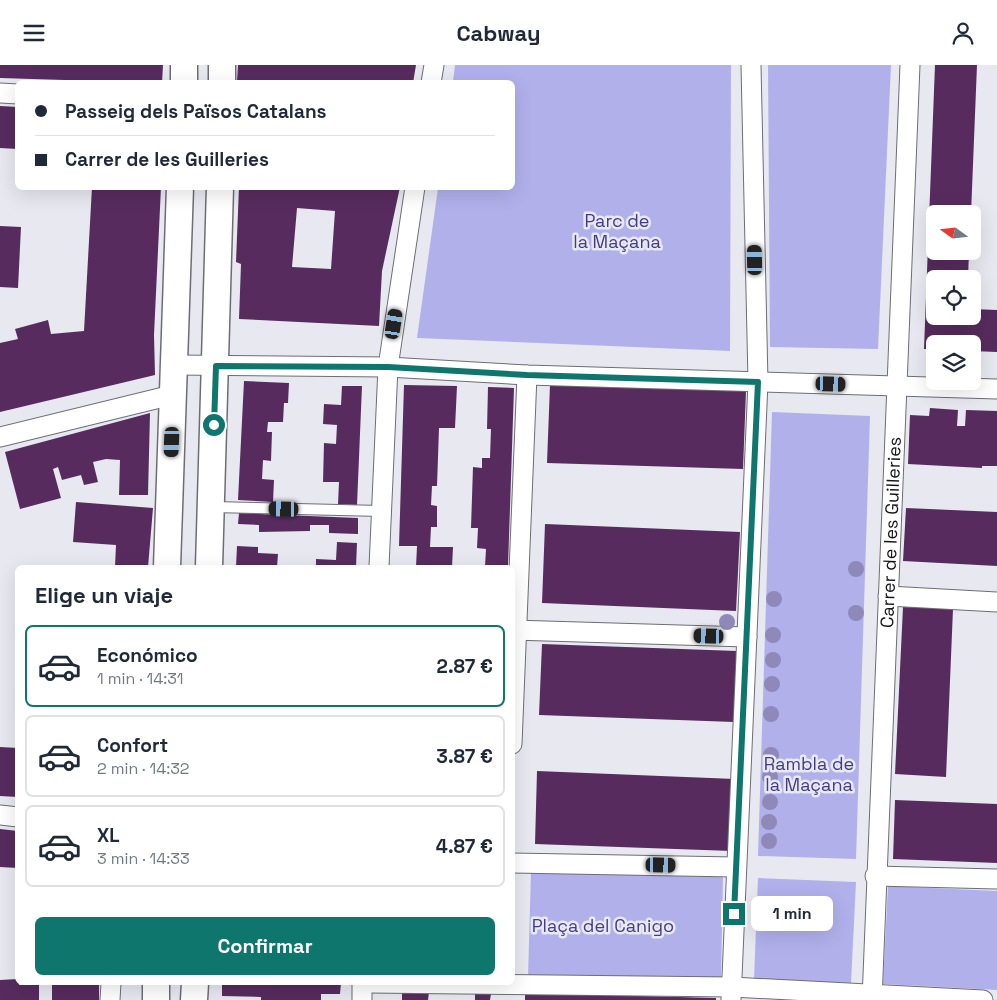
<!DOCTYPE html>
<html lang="es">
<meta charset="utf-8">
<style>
:root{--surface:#fff;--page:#f6f6f7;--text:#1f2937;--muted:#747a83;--line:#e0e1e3;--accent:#0f766e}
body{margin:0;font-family:"Space Grotesk",sans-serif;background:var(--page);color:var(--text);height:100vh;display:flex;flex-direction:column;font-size:19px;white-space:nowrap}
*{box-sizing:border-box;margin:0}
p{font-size:16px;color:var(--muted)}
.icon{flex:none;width:28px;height:28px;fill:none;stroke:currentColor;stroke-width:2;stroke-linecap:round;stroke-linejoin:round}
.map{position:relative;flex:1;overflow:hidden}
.side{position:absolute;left:15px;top:500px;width:500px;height:420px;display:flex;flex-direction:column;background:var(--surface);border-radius:8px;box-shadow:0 5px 20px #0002}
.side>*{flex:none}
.banner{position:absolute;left:15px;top:15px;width:500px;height:110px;border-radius:8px;box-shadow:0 5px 20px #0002;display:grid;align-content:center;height:110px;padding:0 20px;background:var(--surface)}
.needle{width:32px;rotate:285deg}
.tools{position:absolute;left:926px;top:140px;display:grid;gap:10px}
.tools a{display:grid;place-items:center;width:55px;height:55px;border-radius:8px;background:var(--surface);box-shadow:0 5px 20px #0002;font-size:25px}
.end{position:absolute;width:22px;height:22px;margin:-11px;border:6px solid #0f766e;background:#fff;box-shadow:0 0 0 2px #fff}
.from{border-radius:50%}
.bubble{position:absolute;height:35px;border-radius:8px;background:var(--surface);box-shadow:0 5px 20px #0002;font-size:16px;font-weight:700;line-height:35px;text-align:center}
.car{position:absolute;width:15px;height:30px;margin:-15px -8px;border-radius:6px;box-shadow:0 0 4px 1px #0007;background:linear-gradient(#222 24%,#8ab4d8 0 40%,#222 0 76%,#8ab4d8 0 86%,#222 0)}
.banner b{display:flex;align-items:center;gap:18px;height:48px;font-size:19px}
.banner b+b{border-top:1px solid var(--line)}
.banner i{width:12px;height:12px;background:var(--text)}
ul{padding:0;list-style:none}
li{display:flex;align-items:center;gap:15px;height:82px;margin:0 10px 8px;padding:0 10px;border:2px solid var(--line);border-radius:8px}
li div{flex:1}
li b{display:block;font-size:19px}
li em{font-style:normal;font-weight:700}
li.selected{border-color:var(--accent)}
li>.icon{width:45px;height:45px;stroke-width:1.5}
h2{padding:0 20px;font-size:22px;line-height:60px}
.primary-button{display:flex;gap:10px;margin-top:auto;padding:10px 20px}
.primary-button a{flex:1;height:58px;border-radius:8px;background:var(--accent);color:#fff;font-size:20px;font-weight:700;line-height:58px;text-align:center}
header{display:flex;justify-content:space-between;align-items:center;height:65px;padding:0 20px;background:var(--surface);font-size:22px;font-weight:700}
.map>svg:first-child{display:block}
</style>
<header><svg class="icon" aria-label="menu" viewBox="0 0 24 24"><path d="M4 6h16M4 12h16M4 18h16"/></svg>Cabway<svg class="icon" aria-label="person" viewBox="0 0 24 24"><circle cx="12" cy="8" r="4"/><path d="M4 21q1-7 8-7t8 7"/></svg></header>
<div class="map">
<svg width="997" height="935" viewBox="0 0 997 935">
<rect width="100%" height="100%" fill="#e8e8f1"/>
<path fill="#b1b0eb" d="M 455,0 L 731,0 L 730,286 L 417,273 L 438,123 L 512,122 L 512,18 L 453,17 Z
M 768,0 L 891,0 L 878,284 L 770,282 Z
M 772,347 L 870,351 L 856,794 L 758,791 Z
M 531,807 L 723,812 L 721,914 L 528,913 Z
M 758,813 L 856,817 L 851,918 L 754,914 Z
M 888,821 L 997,826 L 997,925 L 883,919 Z"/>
<path fill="#572b5e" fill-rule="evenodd" d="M 0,0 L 163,0 L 162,18 L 0,13 Z
M 238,0 L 416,0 L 413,18 L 237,16 Z
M 935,0 L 977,0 L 971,149 L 935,149 L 935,186 L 969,186 L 968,214 L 935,214 L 935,251 L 972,251 L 972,244 L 997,245 L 997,287 L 972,286 L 972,279 L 935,279 L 935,284 L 924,284 Z
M 0,41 L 18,42 L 18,84 L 0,83 Z
M 92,122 L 161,122 L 154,270 L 155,310 L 0,347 L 0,278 L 18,274 L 15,264 L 48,255 L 51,269 L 84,266 Z
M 239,122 L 400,122 L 382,206 L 379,261 L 239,254 L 241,199 L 236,197 ZM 297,143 L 335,146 L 331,204 L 292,202 Z
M 0,161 L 21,162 L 18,223 L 0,222 Z
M 244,316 L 289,318 L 288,338 L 284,338 L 283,357 L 268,357 L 267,367 L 272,367 L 271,396 L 263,395 L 262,414 L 274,415 L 273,437 L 238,435 Z
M 404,320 L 457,321 L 455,363 L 439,363 L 437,421 L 432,421 L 431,440 L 437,441 L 437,462 L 431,462 L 430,482 L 453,482 L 452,502 L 416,502 L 417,481 L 399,481 Z
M 550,320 L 746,326 L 743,404 L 547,398 Z
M 342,321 L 362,321 L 357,440 L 338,439 L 339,417 L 323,417 L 324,378 L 336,379 L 337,360 L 323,359 L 324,339 L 341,340 Z
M 488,322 L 514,323 L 508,502 L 485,502 L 486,484 L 477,483 L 478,463 L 471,463 L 473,402 L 482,403 L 482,393 L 490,393 L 491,364 L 487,364 Z
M 930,343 L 958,345 L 957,361 L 965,361 L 966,345 L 997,346 L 997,401 L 982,401 L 982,403 L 908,399 L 910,350 L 929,351 Z
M 150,348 L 148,430 L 119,430 L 120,395 L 106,394 L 93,397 L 98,417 L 84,420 L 81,410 L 62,415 L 58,402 L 53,404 L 61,433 L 20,444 L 5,387 Z
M 76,437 L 153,443 L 148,502 L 115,502 L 116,480 L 73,477 Z
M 906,443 L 997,447 L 997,501 L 903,496 Z
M 239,448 L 358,453 L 358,469 L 329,468 L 329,460 L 310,460 L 310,466 L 259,467 L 259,460 L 238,459 Z
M 545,459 L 740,467 L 736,546 L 542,538 Z
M 337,477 L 357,478 L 356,502 L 316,502 L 316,494 L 336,495 Z
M 237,481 L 258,482 L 258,488 L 278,489 L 277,502 L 236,502 Z
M 903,542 L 953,544 L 946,712 L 895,709 Z
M 542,579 L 737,586 L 734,657 L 539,650 Z
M 0,682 L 18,683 L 18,732 L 0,731 Z
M 537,706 L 735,714 L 732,786 L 535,779 Z
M 895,735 L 997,739 L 997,798 L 893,794 Z
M 0,764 L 18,766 L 18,803 L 0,802 Z
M 18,914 L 19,920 L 39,919 L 39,935 L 0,935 L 0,915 Z
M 52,918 L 99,918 L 99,935 L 52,935 Z
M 222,918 L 341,918 L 340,929 L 321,929 L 321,935 L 261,935 L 261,932 L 222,931 Z
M 402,925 L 429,927 L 428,935 L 402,935 Z
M 525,928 L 716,933 L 716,935 L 525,935 Z
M 475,929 L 491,929 L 490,935 L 475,935 Z"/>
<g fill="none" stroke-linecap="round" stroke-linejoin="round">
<g stroke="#6d6d75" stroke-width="12">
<path id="lane" d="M 212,442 L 382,446"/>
</g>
<g stroke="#6d6d75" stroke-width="21">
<g id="street">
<path d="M 431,18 L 434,0"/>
<path d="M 0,28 L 18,29"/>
<path d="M 173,300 L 388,302 L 527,310 L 997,324"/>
<path d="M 0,372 L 172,330"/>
<path d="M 379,502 L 388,302 L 415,122"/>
<path d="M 888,531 L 997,537"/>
<path d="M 512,565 L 747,572"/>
<path d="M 512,679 L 527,310"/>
<path d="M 0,750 L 18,752"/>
<path d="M 512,798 L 735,802"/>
<path d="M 875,811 L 997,814"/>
<path d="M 369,918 L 732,922 L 983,935"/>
<path d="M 110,935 L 111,918"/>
<path d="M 362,935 L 362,918"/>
<path d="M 731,935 L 758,317 L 751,0"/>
<path id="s1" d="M 872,935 L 910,0"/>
</g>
</g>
<g stroke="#6d6d75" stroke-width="29">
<path id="secondary" d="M 184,18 L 184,0
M 222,18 L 222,0
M 167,502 L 180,122
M 209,502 L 220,122
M 156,935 L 156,918
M 194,935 L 195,918"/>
</g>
<use href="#lane" stroke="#fff" stroke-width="10"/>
<use href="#street" stroke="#fff" stroke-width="19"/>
<use href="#secondary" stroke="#fff" stroke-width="26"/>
</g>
<g fill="#8e89b9">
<circle cx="856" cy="504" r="8"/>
<circle cx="774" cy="534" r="8"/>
<circle cx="856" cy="548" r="8"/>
<circle cx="727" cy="557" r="8"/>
<circle cx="773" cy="570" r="8"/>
<circle cx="773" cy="595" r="8"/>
<circle cx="772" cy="619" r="8"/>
<circle cx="771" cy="649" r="8"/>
<circle cx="771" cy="690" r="8"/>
<circle cx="770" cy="712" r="8"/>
<circle cx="770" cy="737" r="8"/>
<circle cx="769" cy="757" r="8"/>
<circle cx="769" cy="776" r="8"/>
</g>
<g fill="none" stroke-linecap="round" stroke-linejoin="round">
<path stroke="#0f766e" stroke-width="6" d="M 214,360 L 216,301 L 388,302 L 527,310 L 758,317 L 734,849"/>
</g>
<g text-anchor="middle" stroke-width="5" stroke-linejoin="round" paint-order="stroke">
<g font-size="18" fill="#453b8b" stroke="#e8e8f1">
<text x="617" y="162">Parc de<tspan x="617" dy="21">la Maçana</tspan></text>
<text x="809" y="705">Rambla de<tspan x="809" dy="21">la Maçana</tspan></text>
<text x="603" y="867">Plaça del Canigo</text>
</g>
<g font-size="18" fill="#151518" stroke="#e8e8f1">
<text dy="6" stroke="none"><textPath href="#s1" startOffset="468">Carrer de les Guilleries</textPath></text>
</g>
</g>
</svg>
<div class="tools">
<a><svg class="needle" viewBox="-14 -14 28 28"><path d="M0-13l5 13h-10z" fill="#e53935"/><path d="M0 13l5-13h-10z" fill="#747a83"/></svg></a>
<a><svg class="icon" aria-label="locate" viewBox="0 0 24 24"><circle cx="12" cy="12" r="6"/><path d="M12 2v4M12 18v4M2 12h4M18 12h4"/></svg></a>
<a><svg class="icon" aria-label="layers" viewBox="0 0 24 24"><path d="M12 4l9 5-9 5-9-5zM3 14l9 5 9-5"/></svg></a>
</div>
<i class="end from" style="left:214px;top:360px"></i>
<i class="end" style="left:734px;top:849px"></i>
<div class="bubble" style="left:751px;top:831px;width:82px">1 min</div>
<i class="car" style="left:755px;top:195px;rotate:359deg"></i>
<i class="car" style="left:394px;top:259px;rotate:9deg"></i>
<i class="car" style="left:831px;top:319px;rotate:92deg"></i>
<i class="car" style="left:172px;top:377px;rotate:182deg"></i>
<i class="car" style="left:284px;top:444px;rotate:271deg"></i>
<i class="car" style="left:709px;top:571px;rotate:272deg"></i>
<i class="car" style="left:661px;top:800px;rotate:91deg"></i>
<div class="banner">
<b><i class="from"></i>Passeig dels Països Catalans</b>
<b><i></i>Carrer de les Guilleries</b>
</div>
<section class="side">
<h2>Elige un viaje</h2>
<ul>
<li class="selected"><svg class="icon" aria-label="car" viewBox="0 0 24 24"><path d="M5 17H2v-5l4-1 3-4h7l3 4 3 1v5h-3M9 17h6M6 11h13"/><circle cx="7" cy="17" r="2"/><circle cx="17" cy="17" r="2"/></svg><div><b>Económico</b><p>1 min · 14:31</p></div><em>2.87 €</em></li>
<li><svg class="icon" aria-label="car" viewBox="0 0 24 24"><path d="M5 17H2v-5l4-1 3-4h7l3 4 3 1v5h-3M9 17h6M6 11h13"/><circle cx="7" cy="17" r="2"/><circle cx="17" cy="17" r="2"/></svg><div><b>Confort</b><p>2 min · 14:32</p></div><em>3.87 €</em></li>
<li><svg class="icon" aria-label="car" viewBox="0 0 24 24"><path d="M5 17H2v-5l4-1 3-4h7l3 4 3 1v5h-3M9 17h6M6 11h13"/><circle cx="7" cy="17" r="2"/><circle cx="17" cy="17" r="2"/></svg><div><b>XL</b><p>3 min · 14:33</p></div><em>4.87 €</em></li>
</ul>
<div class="primary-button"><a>Confirmar</a></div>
</section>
</div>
